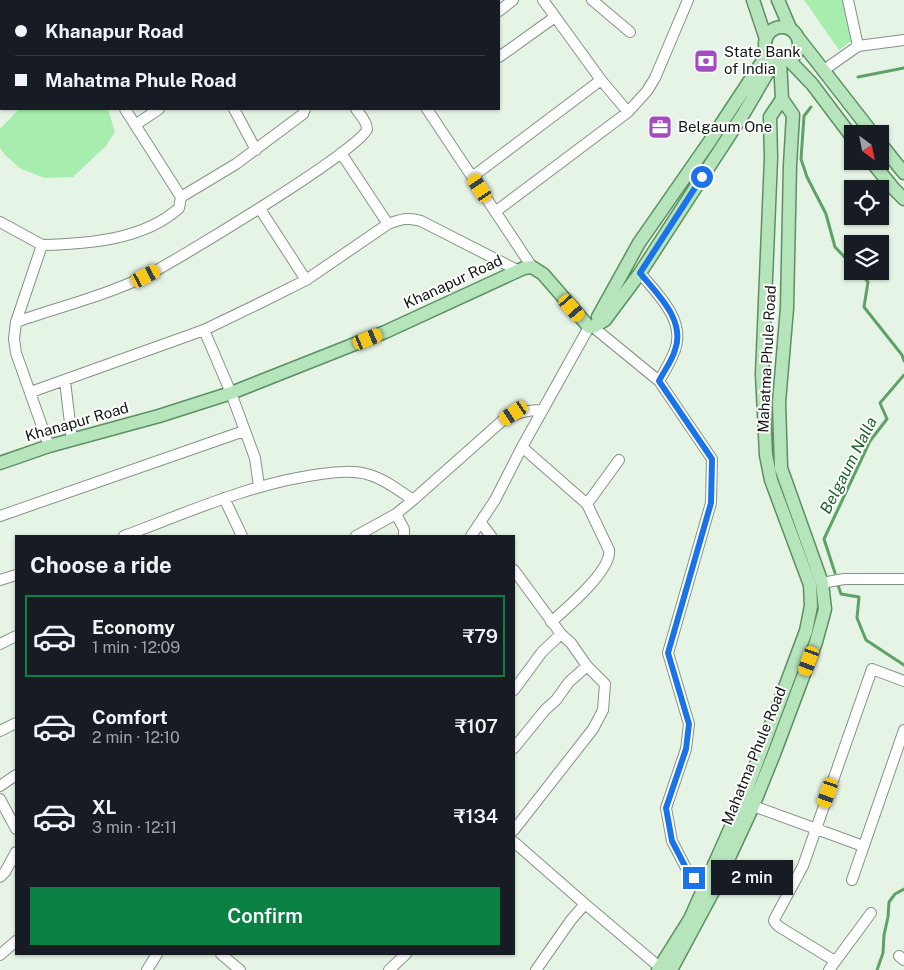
<!DOCTYPE html>
<meta charset="utf-8">
<style>
:root{--surface:#171b24;--page:#242831;--text:#f1f3f6;--muted:#9ea1a6;--line:#363941;--accent:#0b8043}
body{margin:0;font-family:"Public Sans",sans-serif;background:var(--page);color:var(--text);height:100vh;display:flex;flex-direction:column;font-size:19px;white-space:nowrap}
*{box-sizing:border-box;margin:0}
p{font-size:16px;color:var(--muted)}
.icon{flex:none;width:28px;height:28px;fill:none;stroke:currentColor;stroke-width:2;stroke-linecap:round;stroke-linejoin:round}
.map{position:relative;flex:1;overflow:hidden}
.side{position:absolute;left:15px;top:535px;width:500px;height:420px;display:flex;flex-direction:column;background:var(--surface);border-radius:0px;box-shadow:0 1px 4px #0004}
.side>*{flex:none}
.top-card{position:absolute;left:0px;top:0px;width:500px;height:110px;box-shadow:0 1px 4px #0004;display:grid;align-content:center;height:110px;padding:0 15px;background:var(--surface)}
.needle{width:32px;rotate:148deg}
.controls{position:absolute;left:844px;top:125px;display:grid;gap:10px}
.controls a{display:grid;place-items:center;width:45px;height:45px;border-radius:0px;background:var(--surface);box-shadow:0 1px 4px #0004;font-size:25px}
.end{position:absolute;width:22px;height:22px;margin:-11px;border:6px solid #1a73e8;background:#fff;box-shadow:0 0 0 2px #fff}
.from{border-radius:50%}
.bubble{position:absolute;height:35px;border-radius:0px;background:var(--surface);box-shadow:0 1px 4px #0004;font-size:16px;font-weight:600;line-height:35px;text-align:center}
.car{position:absolute;width:15px;height:30px;margin:-15px -8px;border-radius:6px;box-shadow:0 0 4px 1px #0007;background:linear-gradient(#f5c518 24%,#345 0 40%,#f5c518 0 76%,#345 0 86%,#f5c518 0)}
.top-card b{display:flex;align-items:center;gap:18px;height:48px;font-size:19px}
.top-card b+b{border-top:1px solid var(--line)}
.top-card i{width:12px;height:12px;background:var(--text)}
ul{padding:0;list-style:none}
li{display:flex;align-items:center;gap:15px;height:82px;margin:0 10px 8px;padding:0 5px;border:2px solid transparent;border-radius:0px}
li div{flex:1}
li b{display:block;font-size:19px}
li em{font-style:normal;font-weight:600}
li.current{border-color:var(--accent)}
li>.icon{width:45px;height:45px;stroke-width:1.5}
h2{padding:0 15px;font-size:22px;line-height:60px}
.action{display:flex;gap:10px;margin-top:auto;padding:10px 15px}
.action a{flex:1;height:58px;border-radius:0px;background:var(--accent);color:#fff;font-size:20px;font-weight:600;line-height:58px;text-align:center}
.map>svg:first-child{display:block}
</style>
<div class="map">
<svg width="904" height="970" viewBox="0 0 904 970">
<rect width="100%" height="100%" fill="#e6f4e6"/>
<path fill="#a7eeae" d="M 804,0 L 845,0 L 854,39 L 839,50 Z
M 19,109 L 108,109 L 115,132 L 106,146 L 73,177 L 45,178 L 21,169 L 5,155 L 0,148 L 0,129 Z"/>
<g fill="none" stroke-linecap="round" stroke-linejoin="round">
<path stroke="#5ea266" stroke-width="3" d="M 858,77 L 904,68
M 811,107 L 804,116 L 801,159 L 807,177 L 826,214 L 835,247 L 852,265
M 858,271 L 868,282 L 864,307 L 902,355 L 904,361
M 835,573 L 824,539 L 870,441 L 887,419 L 880,403 L 904,375
M 838,585 L 841,594 L 859,597 L 857,618 L 866,640 L 904,665
M 877,970 L 883,953 L 884,935 L 888,917 L 889,902 L 895,894 L 904,889"/>
<g stroke="#859286" stroke-width="12">
<path id="minor" d="M 54,0 L 54,1
M 163,0 L 164,1
M 282,0 L 307,0
M 347,0 L 348,1
M 543,0 L 601,80 L 628,112
M 592,0 L 630,32
M 848,0 L 858,46
M 221,1 L 223,0
M 375,1 L 376,0
M 443,1 L 444,0
M 499,11 L 513,0
M 499,57 L 555,17
M 824,70 L 858,46 L 904,40
M 234,109 L 256,150
M 427,109 L 532,267
M 135,125 L 159,109
M 341,153 L 388,224
M 472,177 L 601,80
M 181,197 L 236,164 L 303,114 L 305,109
M 260,209 L 306,280
M 495,212 L 628,112 L 647,91 L 655,78 L 688,0
M 0,222 L 42,245 L 16,322 L 14,339 L 16,353 L 49,446
M 42,245 C 87,244 144,240 179,208 L 181,197 L 125,109
M 640,273 C 657,294 686,320 675,350 C 671,361 665,371 659,381
M 16,322 C 59,307 104,296 146,276 C 172,263 365,147 367,129 C 367,122 360,114 356,109
M 593,327 L 659,381 L 712,459 L 711,503 L 668,653 L 689,724 L 686,749 L 666,808 L 672,841 L 686,868 L 708,892
M 204,330 L 231,393 L 255,458 L 259,486
M 65,381 L 72,440
M 31,392 L 204,330 L 260,303 L 306,280 L 388,224 C 401,219 408,217 421,221 L 517,270
M 522,447 L 587,504
M 224,498 L 242,536
M 396,514 L 404,529 L 404,536
M 0,516 L 244,431
M 481,523 L 491,536
M 124,536 C 189,512 252,483 321,474 C 337,472 354,470 370,475 C 386,480 400,491 413,500
M 356,536 L 396,514 L 413,500 L 502,421 C 516,413 526,410 542,410
M 471,536 L 495,500 L 522,447 L 589,327
M 514,570 L 561,634 L 571,643 L 587,666 L 605,684 L 603,710 L 593,729 L 514,830
M 0,580 L 16,575
M 822,583 L 844,579 L 904,579
M 551,622 C 566,609 612,570 609,550 L 587,504 L 619,460
M 0,644 L 16,636
M 514,690 L 542,652 L 561,634
M 0,731 L 16,723
M 514,748 L 545,710 L 556,700 L 569,682 L 587,666
M 0,786 L 16,775
M 0,799 L 16,829
M 748,804 L 863,846
M 514,842 L 585,904 L 571,920 L 536,970
M 0,877 L 5,872 L 16,852
M 852,880 L 904,730
M 585,904 L 663,970
M 221,954 L 240,970
M 0,955 L 16,941
M 899,956 L 904,960
M 835,961 L 778,926 L 774,921 L 775,918 L 803,866 L 872,669 L 904,681
M 147,970 L 157,954
M 389,970 L 406,954
M 829,970 L 871,913"/>
</g>
<g stroke="#5c9062" stroke-width="15">
<path id="major" d="M 753,0 L 766,39
M 778,0 L 790,28
M765 44a17 17 0 1 1 34 0a17 17 0 1 1-34 0Z
M 799,39 L 873,134
M 789,60 L 812,84 L 852,137
M 880,143 L 904,173
M 871,161 L 894,189 L 904,199
M 599,323 L 598,317 L 639,243 L 710,141 L 768,53
M 0,463 L 49,446 L 159,416 L 231,393 L 385,332 L 524,268 L 532,267 L 543,274 L 589,327 L 593,327 L 605,320 L 640,273 L 744,113 L 775,60
M 658,970 L 690,919 L 742,802 L 806,631 L 811,606 L 810,585 L 771,480 L 766,455 L 762,374 L 771,158 L 770,117 L 782,99 L 780,61
M 671,970 L 715,888 L 753,806 L 774,754 L 816,642 L 825,609 L 822,583 L 781,468 L 779,402 L 787,308 L 790,165 L 793,115 L 782,99"/>
</g>
<use href="#minor" stroke="#fff" stroke-width="10"/>
<use href="#major" stroke="#b6e4bb" stroke-width="12"/>
</g>
<g fill="none" stroke-linecap="round" stroke-linejoin="round">
<path stroke="#1a73e8" stroke-width="6" d="M 694,878 L 686,868 L 672,841 L 666,808 L 686,749 L 689,724 L 668,653 L 711,503 L 712,459 L 659,381 C 664,371 672,361 675,350 C 686,320 657,294 640,273 L 702,177"/>
</g>
<defs>
<g id="bank-square" transform="scale(1.25)"><rect x="-9" y="-9" width="18" height="18" rx="4" fill="#a04dbd" stroke="#fff"/><path d="M-6-4H6V4H-6ZM0-2.3a2.3 2.3 0 1 0 0 4.6a2.3 2.3 0 1 0 0-4.6Z" fill="#fff"/></g>
<g id="office-square" transform="scale(1.25)"><rect x="-9" y="-9" width="18" height="18" rx="4" fill="#a04dbd" stroke="#fff"/><path d="M-6-3h4V-5.5h4V-3h4V5H-6ZM-1-4.5V-3h2v-1.5ZM-6 0V1H6V0Z" fill="#fff"/></g>
</defs>
<g fill-rule="evenodd">
<use href="#bank-square" x="706" y="61"/>
<use href="#office-square" x="660" y="127"/>
</g>
<g text-anchor="middle" stroke-width="4" stroke-linejoin="round" paint-order="stroke">
<g font-size="15" fill="#111612" stroke="#fff" text-anchor="start">
<text x="724" y="57">State Bank<tspan x="724" dy="17">of India</tspan></text>
<text x="678" y="132">Belgaum One</text>
</g>
<g font-size="15" fill="#111612" stroke="#fff">
<text transform="translate(453 282) rotate(-25)" y="5">Khanapur Road</text>
<text transform="translate(767 359) rotate(-87)" y="5">Mahatma Phule Road</text>
<text transform="translate(77 422) rotate(-16)" y="5">Khanapur Road</text>
<text transform="translate(754 756) rotate(-68)" y="5">Mahatma Phule Road</text>
</g>
<g font-size="16" font-style="italic" fill="#176026" stroke="#fff">
<text transform="translate(848 465) rotate(-63)" y="6">Belgaum Nalla</text>
</g>
</g>
</svg>
<div class="controls">
<a><svg class="needle" viewBox="-14 -14 28 28"><path d="M0-13l5 13h-10z" fill="#e53935"/><path d="M0 13l5-13h-10z" fill="#9ea1a6"/></svg></a>
<a><svg class="icon" aria-label="locate" viewBox="0 0 24 24"><circle cx="12" cy="12" r="6"/><path d="M12 2v4M12 18v4M2 12h4M18 12h4"/></svg></a>
<a><svg class="icon" aria-label="layers" viewBox="0 0 24 24"><path d="M12 4l9 5-9 5-9-5zM3 14l9 5 9-5"/></svg></a>
</div>
<i class="end from" style="left:702px;top:177px"></i>
<i class="end" style="left:694px;top:878px"></i>
<div class="bubble" style="left:711px;top:860px;width:82px">2 min</div>
<i class="car" style="left:480px;top:188px;rotate:327deg"></i>
<i class="car" style="left:146px;top:276px;rotate:63deg"></i>
<i class="car" style="left:572px;top:308px;rotate:139deg"></i>
<i class="car" style="left:368px;top:339px;rotate:68deg"></i>
<i class="car" style="left:514px;top:413px;rotate:236deg"></i>
<i class="car" style="left:809px;top:661px;rotate:200deg"></i>
<i class="car" style="left:828px;top:793px;rotate:199deg"></i>
<div class="top-card">
<b><i class="from"></i>Khanapur Road</b>
<b><i></i>Mahatma Phule Road</b>
</div>
<section class="side">
<h2>Choose a ride</h2>
<ul>
<li class="current"><svg class="icon" aria-label="car" viewBox="0 0 24 24"><path d="M5 17H2v-5l4-1 3-4h7l3 4 3 1v5h-3M9 17h6M6 11h13"/><circle cx="7" cy="17" r="2"/><circle cx="17" cy="17" r="2"/></svg><div><b>Economy</b><p>1 min · 12:09</p></div><em>₹79</em></li>
<li><svg class="icon" aria-label="car" viewBox="0 0 24 24"><path d="M5 17H2v-5l4-1 3-4h7l3 4 3 1v5h-3M9 17h6M6 11h13"/><circle cx="7" cy="17" r="2"/><circle cx="17" cy="17" r="2"/></svg><div><b>Comfort</b><p>2 min · 12:10</p></div><em>₹107</em></li>
<li><svg class="icon" aria-label="car" viewBox="0 0 24 24"><path d="M5 17H2v-5l4-1 3-4h7l3 4 3 1v5h-3M9 17h6M6 11h13"/><circle cx="7" cy="17" r="2"/><circle cx="17" cy="17" r="2"/></svg><div><b>XL</b><p>3 min · 12:11</p></div><em>₹134</em></li>
</ul>
<div class="action"><a>Confirm</a></div>
</section>
</div>
